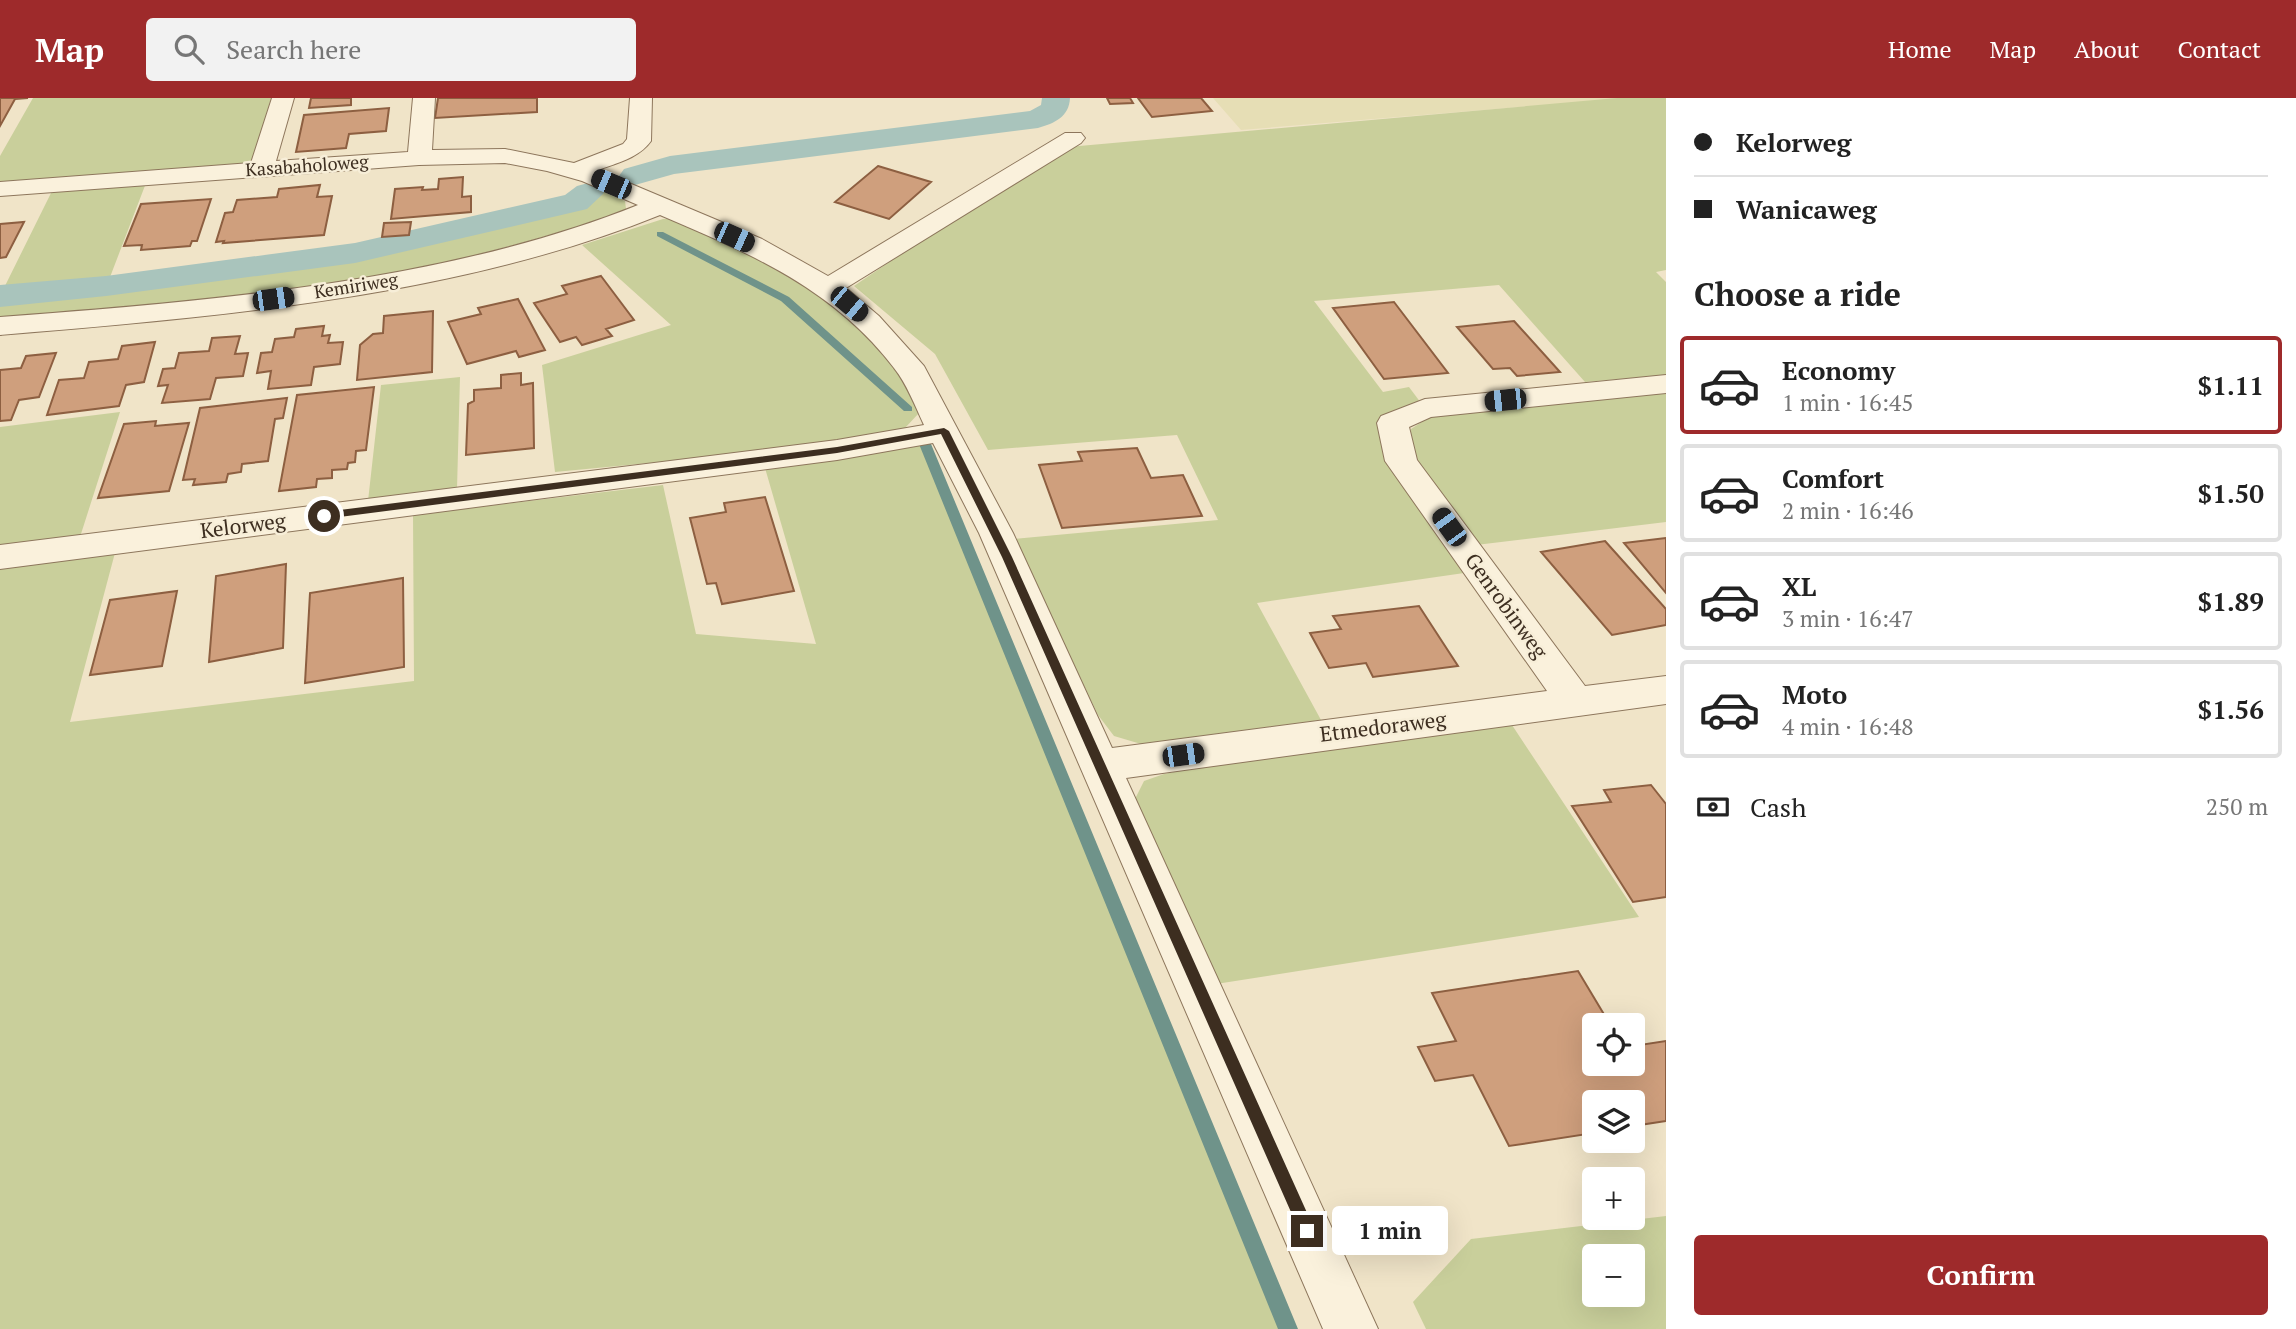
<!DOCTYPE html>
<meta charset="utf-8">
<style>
:root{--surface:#fff;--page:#f2f2f2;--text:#222;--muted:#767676;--line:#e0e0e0;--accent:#9e2a2b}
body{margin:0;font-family:"PT Serif",serif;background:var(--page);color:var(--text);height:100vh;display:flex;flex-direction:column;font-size:26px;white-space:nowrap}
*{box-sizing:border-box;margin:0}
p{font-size:23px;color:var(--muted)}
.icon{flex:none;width:38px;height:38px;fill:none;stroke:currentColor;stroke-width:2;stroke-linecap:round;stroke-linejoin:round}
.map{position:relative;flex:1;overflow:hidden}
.panel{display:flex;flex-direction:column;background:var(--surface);width:630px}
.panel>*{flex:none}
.guide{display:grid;align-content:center;height:154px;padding:0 28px;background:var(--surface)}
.controls{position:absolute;left:1582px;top:915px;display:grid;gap:14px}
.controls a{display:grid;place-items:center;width:63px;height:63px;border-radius:7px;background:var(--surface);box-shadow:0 7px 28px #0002;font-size:35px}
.end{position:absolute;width:32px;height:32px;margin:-16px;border:9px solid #3d2e20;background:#fff;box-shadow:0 0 0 4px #fff}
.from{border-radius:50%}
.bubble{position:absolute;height:49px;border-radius:7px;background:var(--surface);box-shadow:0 7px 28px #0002;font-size:23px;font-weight:800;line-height:49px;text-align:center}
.car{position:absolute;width:21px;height:42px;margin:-21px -10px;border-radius:9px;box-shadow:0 0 5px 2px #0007;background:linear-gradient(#222 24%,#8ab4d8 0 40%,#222 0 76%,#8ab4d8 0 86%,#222 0)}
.guide b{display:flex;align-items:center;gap:24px;height:66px;font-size:26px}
.guide b+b{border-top:2px solid var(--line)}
.guide i{width:18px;height:18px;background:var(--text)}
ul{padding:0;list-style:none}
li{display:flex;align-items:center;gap:21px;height:98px;margin:0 14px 10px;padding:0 14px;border:4px solid var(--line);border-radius:7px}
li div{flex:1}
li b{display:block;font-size:26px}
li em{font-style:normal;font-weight:800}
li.on{border-color:var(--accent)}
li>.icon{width:63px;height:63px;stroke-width:1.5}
h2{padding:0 28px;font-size:32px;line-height:84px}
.pay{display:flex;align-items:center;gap:18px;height:77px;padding:0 28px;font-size:26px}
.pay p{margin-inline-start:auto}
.primary-button{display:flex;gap:14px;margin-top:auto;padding:14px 28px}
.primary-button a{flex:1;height:80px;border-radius:7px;background:var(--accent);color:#fff;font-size:28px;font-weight:800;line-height:80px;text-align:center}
header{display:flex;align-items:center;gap:42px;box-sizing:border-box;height:98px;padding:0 35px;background:var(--accent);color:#fff}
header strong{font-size:33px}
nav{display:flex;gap:38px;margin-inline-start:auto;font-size:24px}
.search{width:490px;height:63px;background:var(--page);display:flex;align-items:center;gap:18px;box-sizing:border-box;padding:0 24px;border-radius:7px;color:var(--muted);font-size:26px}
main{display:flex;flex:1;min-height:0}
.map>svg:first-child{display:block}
</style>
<header>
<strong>Map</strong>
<div class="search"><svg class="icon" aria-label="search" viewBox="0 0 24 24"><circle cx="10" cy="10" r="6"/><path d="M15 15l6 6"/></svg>Search here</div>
<nav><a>Home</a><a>Map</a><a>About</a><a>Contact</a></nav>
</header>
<main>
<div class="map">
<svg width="1666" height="1231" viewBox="0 0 1666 1231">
<rect width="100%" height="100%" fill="#f0e4c8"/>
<path fill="#e6deb5" d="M 1213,0 L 1617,0 L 1618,1 L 1241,32 Z"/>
<path fill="#c9cf9b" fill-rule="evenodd" d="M 33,0 L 271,0 L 254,61 L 241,67 L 0,84 L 0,58 Z
M 1617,0 L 1666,0 L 1666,172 L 1656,174 L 1666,184 L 1666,277 L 1585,284 L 1499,187 L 1314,203 L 1383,294 L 1409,289 L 1421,305 L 1384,320 L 1471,474 L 1257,505 L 1321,622 L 1141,646 L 1114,638 L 1098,617 L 1014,441 L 1218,422 L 1177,337 L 988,352 L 935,256 L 854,188 L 1057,50 Z
M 146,85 L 107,187 L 355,155 L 576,104 L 588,95 L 599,91 L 625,103 L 626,111 L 622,116 C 540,140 459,164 375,180 C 252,203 125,210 0,220 L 0,198 L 52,93 Z
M 681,120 C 775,167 877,210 919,315 L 905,330 L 849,346 L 555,374 L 542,267 L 671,227 L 582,147 L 663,121 Z
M 460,279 L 457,391 L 368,403 L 381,287 Z
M 1666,291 L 1666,424 L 1476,447 L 1411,360 L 1411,331 L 1437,314 Z
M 120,314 L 80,439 L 0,448 L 0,329 Z
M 925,346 L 1288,1231 L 0,1231 L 0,465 L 116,451 L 70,624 L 414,583 L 413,417 L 663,387 L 696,536 L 816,546 L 765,370 Z
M 1512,627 L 1639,819 L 1216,886 L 1134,703 L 1144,683 L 1164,676 L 1228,663 Z
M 1666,1118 L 1666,1231 L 1426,1231 L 1413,1204 L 1471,1141 ZM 1594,1158 L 1633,1158 L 1633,1197 L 1594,1197 Z"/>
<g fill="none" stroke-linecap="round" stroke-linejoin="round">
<path fill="#6f938a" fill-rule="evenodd" d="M 657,134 L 663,134 L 789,199 L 912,309 L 912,313 L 904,313 L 781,203 L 657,138 Z
M 925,342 L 931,346 L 1298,1231 L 1278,1231 L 919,346 Z"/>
<path fill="#a9c4bc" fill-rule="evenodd" d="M 1042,0 L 1070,0 C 1069,19 1055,25 1038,30 L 674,76 L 635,87 L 624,85 L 619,78 L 624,71 L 670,58 L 1030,13 L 1041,7 Z
M 588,85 L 599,88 L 604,95 L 587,111 L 355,165 L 106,198 L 0,209 L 0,187 L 106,178 L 355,145 L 565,97 L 577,88 Z"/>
</g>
<path fill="#cf9f7d" stroke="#8d5f41" stroke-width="2" d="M 0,0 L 28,0 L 15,1 L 0,28 Z
M 311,0 L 351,0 L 351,7 L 309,10 Z
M 438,0 L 537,0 L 537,14 L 435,20 Z
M 1107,0 L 1130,0 L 1133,5 L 1110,6 Z
M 1138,0 L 1201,0 L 1212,13 L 1152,19 Z
M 389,10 L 386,33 L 349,36 L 346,50 L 296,54 L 304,17 Z
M 878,68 L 931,84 L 889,121 L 835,104 Z
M 463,79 L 462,99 L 471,98 L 471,114 L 391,121 L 395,91 L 423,89 L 422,92 L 438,91 L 439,81 Z
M 320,87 L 317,99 L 332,98 L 324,137 L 223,145 L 224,143 L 216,144 L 225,115 L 233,114 L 237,102 L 277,99 L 279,91 Z
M 211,101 L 197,143 L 192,143 L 190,148 L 141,152 L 142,147 L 124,148 L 141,106 Z
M 24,124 L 6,159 L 0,160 L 0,126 Z
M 411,124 L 409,137 L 382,139 L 384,125 Z
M 601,178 L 634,222 L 606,231 L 612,238 L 582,247 L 576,239 L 560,244 L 534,205 L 567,196 L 562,188 Z
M 518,201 L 545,252 L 519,259 L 516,253 L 467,266 L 448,224 L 481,216 L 478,210 Z
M 1394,204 L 1448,275 L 1384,281 L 1333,210 Z
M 433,213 L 432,274 L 357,282 L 360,247 L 373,236 L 383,235 L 384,218 Z
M 1514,223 L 1560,274 L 1517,278 L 1510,270 L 1493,271 L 1457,229 Z
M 324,228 L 322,238 L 330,237 L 328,245 L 343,244 L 340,266 L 314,269 L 311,287 L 268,291 L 271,273 L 257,275 L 261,255 L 272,254 L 275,241 L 294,239 L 296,231 Z
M 240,238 L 235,256 L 248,255 L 243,278 L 216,280 L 210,301 L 162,305 L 168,287 L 158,288 L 163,271 L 175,270 L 179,255 L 209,253 L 212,240 Z
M 155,244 L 144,284 L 126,287 L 119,308 L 47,317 L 59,282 L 84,280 L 89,264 L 118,261 L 122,248 Z
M 56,255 L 39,299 L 19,302 L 11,322 L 0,323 L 0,272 L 21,270 L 26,258 Z
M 521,275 L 521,287 L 533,285 L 534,350 L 466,357 L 468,306 L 474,303 L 474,292 L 501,290 L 501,277 Z
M 374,289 L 366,352 L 356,353 L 355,364 L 348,365 L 347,371 L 332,372 L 332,380 L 317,381 L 316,389 L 279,393 L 297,297 Z
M 287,300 L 283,320 L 275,321 L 268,363 L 242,366 L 241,374 L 228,376 L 226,384 L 193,387 L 195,381 L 183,382 L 200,310 Z
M 156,323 L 155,328 L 189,325 L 169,393 L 98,400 L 124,326 Z
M 1137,350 L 1151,380 L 1183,377 L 1202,418 L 1062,430 L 1039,367 L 1082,363 L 1078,354 Z
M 765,399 L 794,493 L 722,506 L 716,485 L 707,486 L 690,420 L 726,414 L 724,405 Z
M 1666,440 L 1666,495 L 1624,445 Z
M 1605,443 L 1666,511 L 1666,527 L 1612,537 L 1541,454 Z
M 286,466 L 283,550 L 209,564 L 216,478 Z
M 403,480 L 404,569 L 305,585 L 310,495 Z
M 177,493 L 162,568 L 90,577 L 110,502 Z
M 1419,508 L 1458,568 L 1373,579 L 1366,565 L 1329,570 L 1310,535 L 1341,531 L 1333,518 Z
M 1651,687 L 1666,706 L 1666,799 L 1633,804 L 1572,708 L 1611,704 L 1604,692 Z
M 1578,873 L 1611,928 L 1594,928 L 1594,966 L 1633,966 L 1633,948 L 1666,943 L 1666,1023 L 1633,1028 L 1633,1004 L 1594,1004 L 1594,1035 L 1509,1048 L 1473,977 L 1435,983 L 1418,949 L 1456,943 L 1432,895 Z"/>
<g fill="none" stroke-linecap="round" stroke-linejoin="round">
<g stroke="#8d765c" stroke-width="2">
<path id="minor" d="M 272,0 L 294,0 L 276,63 L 408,54 L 413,0 L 435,0 L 432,52 L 505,51 L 574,65 L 623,46 L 627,41 L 630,0 L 652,0 L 651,43 C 639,60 617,65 598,72 L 762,141 L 828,178 L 1065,35 L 1081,35 L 1085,40 L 1081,45 L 846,190 L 879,218 L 924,268 L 1013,435 L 1112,650 L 1547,593 L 1385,363 L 1377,325 L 1381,318 L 1425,301 L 1666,277 L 1666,295 L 1431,319 L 1409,329 L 1417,362 L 1585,588 L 1666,578 L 1666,606 L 1126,680 L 1378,1231 L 1323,1231 L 979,435 L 933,345 L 837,362 L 0,471 L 0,447 L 837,342 L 924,327 C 915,308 907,286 894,270 C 833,190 749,155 660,117 C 458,199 216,219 0,237 L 0,219 C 207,203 444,185 638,107 L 582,83 L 547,73 L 505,65 L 419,67 L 0,98 L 0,84 L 251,65 Z"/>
</g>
<use href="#minor" fill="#faf1dc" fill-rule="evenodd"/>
</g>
<path fill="#3d2e20" d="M 944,330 L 949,333 L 1012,459 L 1313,1128 L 1315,1133 L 1313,1139 L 1307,1141 L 1302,1139 L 1002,459 L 941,336 L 837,355 L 324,421 L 319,418 L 324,414 L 837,349 Z"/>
<g text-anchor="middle" stroke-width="5" stroke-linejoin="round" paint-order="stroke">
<g font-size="18" fill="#3d2e20" stroke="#f7eed8">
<text transform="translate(307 68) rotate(-4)" y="6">Kasabaholoweg</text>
<text transform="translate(356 188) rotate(-9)" y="6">Kemiriweg</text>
</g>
<g font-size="21" fill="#3d2e20" stroke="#f7eed8">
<text transform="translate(243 428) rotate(-7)" y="7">Kelorweg</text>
<text transform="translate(1506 508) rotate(54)" y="7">Genrobinweg</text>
<text transform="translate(1383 629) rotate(-7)" y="7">Etmedoraweg</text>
</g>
</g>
</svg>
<div class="controls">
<a><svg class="icon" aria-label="locate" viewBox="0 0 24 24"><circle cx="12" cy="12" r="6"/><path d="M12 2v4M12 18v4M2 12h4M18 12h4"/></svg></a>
<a><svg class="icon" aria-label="layers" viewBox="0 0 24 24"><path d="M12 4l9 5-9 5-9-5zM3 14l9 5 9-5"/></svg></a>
<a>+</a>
<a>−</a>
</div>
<i class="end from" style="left:324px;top:418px"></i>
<i class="end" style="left:1307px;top:1133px"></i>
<div class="bubble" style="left:1332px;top:1108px;width:116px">1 min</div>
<i class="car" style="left:611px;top:86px;rotate:293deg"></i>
<i class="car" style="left:734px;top:139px;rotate:114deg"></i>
<i class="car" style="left:273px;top:201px;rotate:82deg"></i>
<i class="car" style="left:849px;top:206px;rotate:130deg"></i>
<i class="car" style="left:1505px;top:302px;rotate:264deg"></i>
<i class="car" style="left:1449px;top:429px;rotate:324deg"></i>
<i class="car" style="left:1183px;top:657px;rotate:82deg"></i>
</div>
<section class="panel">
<div class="guide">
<b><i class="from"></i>Kelorweg</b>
<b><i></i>Wanicaweg</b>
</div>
<h2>Choose a ride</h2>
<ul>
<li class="on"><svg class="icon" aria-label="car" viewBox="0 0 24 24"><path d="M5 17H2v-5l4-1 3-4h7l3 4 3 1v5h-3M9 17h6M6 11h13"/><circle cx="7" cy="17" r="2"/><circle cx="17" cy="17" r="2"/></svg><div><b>Economy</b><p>1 min · 16:45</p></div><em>$1.11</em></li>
<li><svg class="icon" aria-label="car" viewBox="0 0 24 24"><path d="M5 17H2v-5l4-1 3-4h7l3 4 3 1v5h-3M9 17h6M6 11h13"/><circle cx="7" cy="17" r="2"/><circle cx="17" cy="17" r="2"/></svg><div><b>Comfort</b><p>2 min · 16:46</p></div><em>$1.50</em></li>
<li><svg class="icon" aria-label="car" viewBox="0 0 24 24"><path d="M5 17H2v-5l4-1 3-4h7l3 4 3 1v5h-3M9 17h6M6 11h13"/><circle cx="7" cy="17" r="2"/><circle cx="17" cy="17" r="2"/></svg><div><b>XL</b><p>3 min · 16:47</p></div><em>$1.89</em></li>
<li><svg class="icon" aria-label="car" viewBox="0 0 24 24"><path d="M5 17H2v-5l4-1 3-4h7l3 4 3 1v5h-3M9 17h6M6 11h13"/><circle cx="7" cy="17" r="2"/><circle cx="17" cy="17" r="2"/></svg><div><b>Moto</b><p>4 min · 16:48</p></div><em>$1.56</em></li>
</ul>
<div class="pay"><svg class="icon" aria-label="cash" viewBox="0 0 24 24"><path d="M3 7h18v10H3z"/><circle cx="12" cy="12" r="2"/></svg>Cash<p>250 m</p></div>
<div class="primary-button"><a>Confirm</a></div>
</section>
</main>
